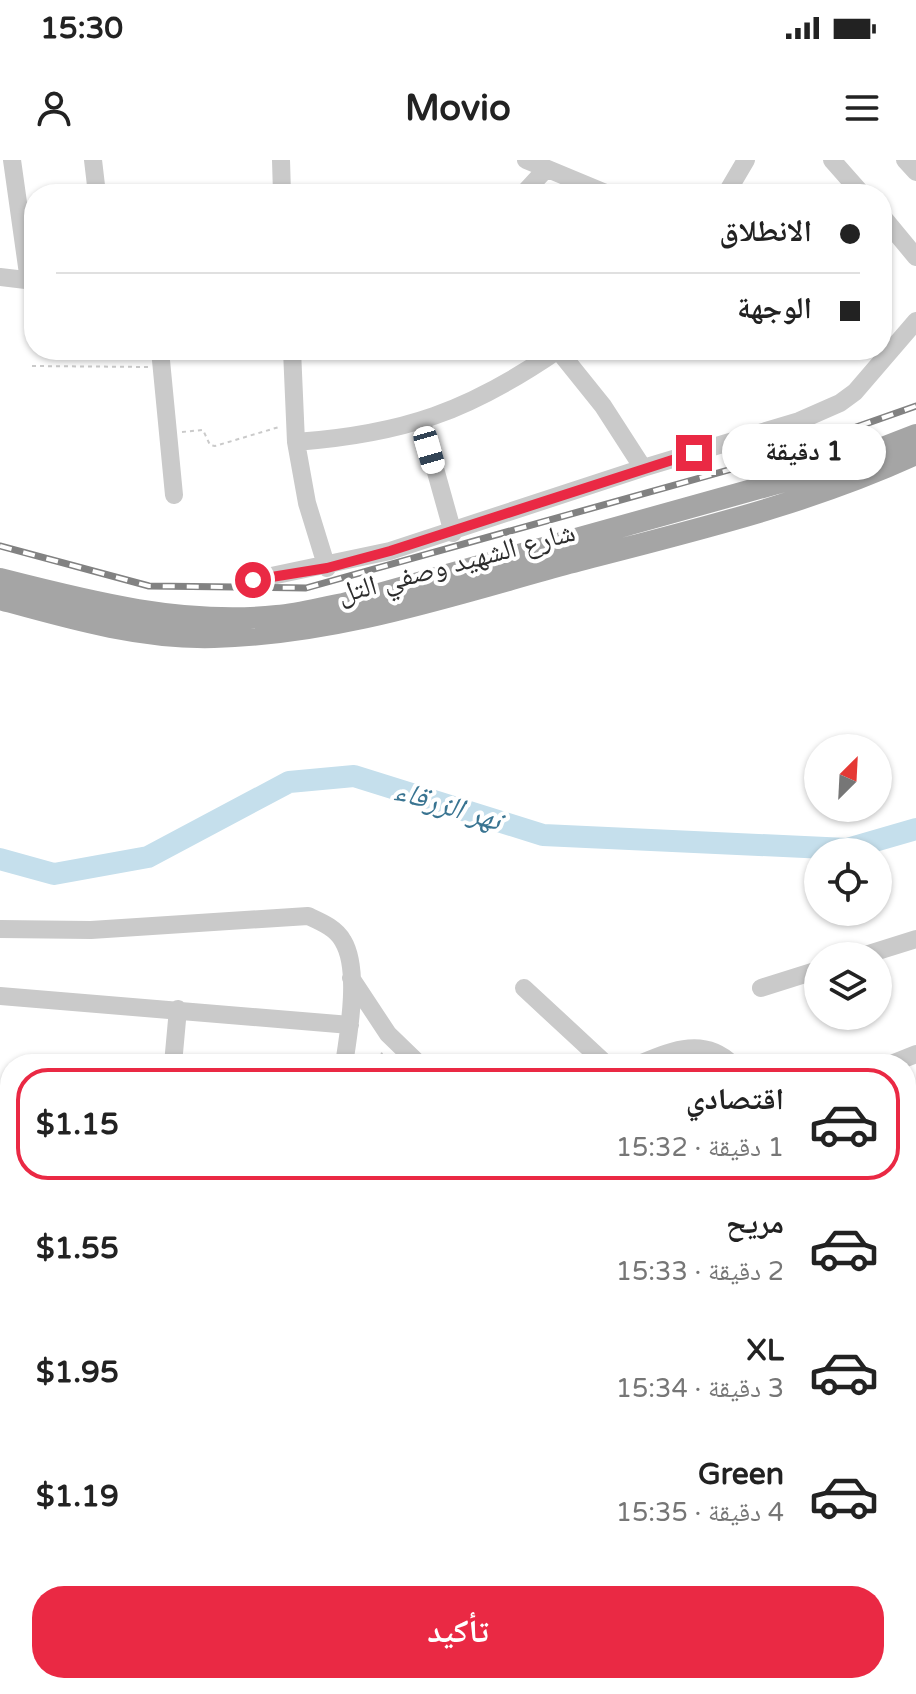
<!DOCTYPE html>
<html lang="ar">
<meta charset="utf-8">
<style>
:root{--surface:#fff;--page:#f6f6f6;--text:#222;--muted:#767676;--line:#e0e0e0;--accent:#ea2944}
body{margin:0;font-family:"Varela Round","Noto Naskh Arabic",sans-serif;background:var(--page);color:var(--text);direction:rtl;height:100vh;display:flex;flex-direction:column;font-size:30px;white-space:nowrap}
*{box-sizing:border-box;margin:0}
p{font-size:26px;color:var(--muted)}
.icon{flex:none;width:44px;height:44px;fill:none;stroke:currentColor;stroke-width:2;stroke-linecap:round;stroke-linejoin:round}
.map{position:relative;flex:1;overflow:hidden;direction:ltr}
.drawer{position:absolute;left:0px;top:894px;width:916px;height:640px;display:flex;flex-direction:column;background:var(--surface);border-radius:32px 32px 0 0;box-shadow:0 2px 6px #0004;direction:rtl}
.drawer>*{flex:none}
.hud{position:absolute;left:24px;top:24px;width:868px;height:176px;border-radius:32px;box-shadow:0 2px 6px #0004;direction:rtl;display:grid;align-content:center;height:176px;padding:0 32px;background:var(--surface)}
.needle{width:52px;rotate:24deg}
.controls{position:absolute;left:804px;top:574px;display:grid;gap:16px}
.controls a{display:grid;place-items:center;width:88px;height:88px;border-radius:50%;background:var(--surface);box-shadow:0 2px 6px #0004;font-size:40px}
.end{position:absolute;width:36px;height:36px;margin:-18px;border:10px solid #ea2944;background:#fff;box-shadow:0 0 0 4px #fff}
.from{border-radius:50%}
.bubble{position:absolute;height:56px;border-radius:28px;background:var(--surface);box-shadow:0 2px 6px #0004;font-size:26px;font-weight:700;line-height:56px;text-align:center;direction:rtl}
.car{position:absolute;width:24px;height:48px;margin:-24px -12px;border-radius:10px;box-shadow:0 0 6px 2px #0007;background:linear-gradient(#fff 24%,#345 0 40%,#fff 0 76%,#345 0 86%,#fff 0)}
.hud b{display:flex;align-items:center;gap:28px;height:76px;font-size:30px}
.hud b+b{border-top:2px solid var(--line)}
.hud i{width:20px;height:20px;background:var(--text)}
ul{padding:14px 0 0;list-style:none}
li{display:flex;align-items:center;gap:24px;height:112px;margin:0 16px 12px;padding:0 16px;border:4px solid transparent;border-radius:32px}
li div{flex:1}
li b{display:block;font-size:30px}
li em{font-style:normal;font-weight:700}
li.current{border-color:var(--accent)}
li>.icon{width:72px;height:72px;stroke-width:1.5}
.cta{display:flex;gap:16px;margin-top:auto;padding:16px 32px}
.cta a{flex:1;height:92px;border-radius:32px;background:var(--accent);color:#fff;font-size:32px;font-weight:700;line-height:92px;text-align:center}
.status{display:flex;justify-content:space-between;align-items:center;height:56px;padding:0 40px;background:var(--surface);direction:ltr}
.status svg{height:22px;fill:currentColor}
header{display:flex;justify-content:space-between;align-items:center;height:104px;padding:0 32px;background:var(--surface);font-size:36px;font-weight:700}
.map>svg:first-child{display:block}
</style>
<div class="status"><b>15:30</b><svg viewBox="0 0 49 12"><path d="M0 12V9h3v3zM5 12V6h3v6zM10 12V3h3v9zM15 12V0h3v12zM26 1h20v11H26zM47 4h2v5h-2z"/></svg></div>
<header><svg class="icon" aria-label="menu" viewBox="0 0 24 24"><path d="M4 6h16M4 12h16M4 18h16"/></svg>Movio<svg class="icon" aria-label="person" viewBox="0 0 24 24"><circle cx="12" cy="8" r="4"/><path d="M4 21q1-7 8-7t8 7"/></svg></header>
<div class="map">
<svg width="916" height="1534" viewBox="0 0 916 1534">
<rect width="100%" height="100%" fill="#fff"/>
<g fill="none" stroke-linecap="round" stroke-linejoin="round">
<path stroke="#c5dfec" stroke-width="22" d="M 0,699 L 54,714 L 148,697 L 289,622 L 354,616 L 543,675 L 847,689 L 916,669"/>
<path stroke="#cacaca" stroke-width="2" stroke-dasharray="4 4" stroke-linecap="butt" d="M 32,206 L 148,207
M 182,272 L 203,270 L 210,285 L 215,286 L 279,267
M 378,904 L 383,890"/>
<path stroke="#cacaca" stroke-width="18" d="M 12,0 L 29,121
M 93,0 L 97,34
M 281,0 L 282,34
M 526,0 L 608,34
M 832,0 L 862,34
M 905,0 L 916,12
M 523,34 L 546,9
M 726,34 L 746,0
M 882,56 L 916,97
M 0,117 L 34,121
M 160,190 L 174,335
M 292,190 L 296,282 L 307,343 L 327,408
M 558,190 L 603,246 L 643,308
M 422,262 L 453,373
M 296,282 C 404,274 469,251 558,190
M 253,420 L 390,391 L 643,308 L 799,261 L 840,243 L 855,232 L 916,161
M 0,769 L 91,770 L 308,756 C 321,762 336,768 343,781 C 360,809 349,872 344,904
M 862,796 L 916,779
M 351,818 L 388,874 L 419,904
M 524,828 L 606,904
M 761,828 L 818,810
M 0,836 L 350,865
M 173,904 L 178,849
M 639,904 C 671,891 703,876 732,904
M 891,904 L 916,894
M 0,944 L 10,934
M 0,1043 L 10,1054
M 906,1065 L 916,1055
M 906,1091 L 916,1100
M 0,1200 L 10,1192
M 0,1291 L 10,1291
M 906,1305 L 916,1288
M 0,1462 L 10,1461
M 906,1462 L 916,1461
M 0,1515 L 10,1515
M 147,1524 L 916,1529"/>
<path stroke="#a5a5a5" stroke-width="22" d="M 0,419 C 90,442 183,466 277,456 C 299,454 321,448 343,444 L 831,308 L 916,275
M 0,439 C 69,458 141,479 214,477 C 337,474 452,435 569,403 C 686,372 806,345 916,294"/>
<path stroke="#949494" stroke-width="26" d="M 0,1496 L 10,1496
M 906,1501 L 916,1501"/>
<g stroke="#828282" stroke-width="7">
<path id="rail" d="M 0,386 L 149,426 L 306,428 L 757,302 L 916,246"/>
</g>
<use href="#rail" stroke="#fff" stroke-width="4" stroke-dasharray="12" stroke-linecap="butt"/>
<path stroke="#cacaca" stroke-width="2" stroke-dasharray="4 4" stroke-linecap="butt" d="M 568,1534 L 568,1524"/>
<path stroke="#cacaca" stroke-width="18" d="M 420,1534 L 430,1524
M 444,1534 L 454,1524"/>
</g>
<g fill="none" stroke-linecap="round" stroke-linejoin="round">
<path stroke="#ea2944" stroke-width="10" d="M 253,420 L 327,408 L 390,391 L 694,293"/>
</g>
<g text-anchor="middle" stroke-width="8" stroke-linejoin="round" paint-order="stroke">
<g font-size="28" fill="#2d2d2d" stroke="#fff">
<text transform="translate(456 402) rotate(-15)" y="10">شارع الشهيد وصفي التل</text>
</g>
<g font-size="30" font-style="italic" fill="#397491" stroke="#fff">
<text transform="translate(448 645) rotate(17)" y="10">نهر الزرقاء</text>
</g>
</g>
</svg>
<div class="controls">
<a><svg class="needle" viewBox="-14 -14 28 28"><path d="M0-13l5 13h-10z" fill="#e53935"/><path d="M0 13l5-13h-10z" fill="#767676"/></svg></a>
<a><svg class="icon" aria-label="locate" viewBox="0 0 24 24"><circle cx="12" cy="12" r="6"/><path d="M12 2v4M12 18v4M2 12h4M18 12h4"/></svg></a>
<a><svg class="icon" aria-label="layers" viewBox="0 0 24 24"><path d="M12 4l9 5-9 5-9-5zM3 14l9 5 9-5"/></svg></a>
</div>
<i class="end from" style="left:253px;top:420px"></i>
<i class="end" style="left:694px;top:293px"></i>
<div class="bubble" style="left:722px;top:264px;width:164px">1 دقيقة</div>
<i class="car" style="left:429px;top:290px;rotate:164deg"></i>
<div class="hud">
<b><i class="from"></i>الانطلاق</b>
<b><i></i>الوجهة</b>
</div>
<section class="drawer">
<ul>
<li class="current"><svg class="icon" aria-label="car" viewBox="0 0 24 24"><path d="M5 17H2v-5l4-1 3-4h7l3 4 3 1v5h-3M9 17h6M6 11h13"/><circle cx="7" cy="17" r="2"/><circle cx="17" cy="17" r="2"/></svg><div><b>اقتصادي</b><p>1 دقيقة · 15:32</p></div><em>$1.15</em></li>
<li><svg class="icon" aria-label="car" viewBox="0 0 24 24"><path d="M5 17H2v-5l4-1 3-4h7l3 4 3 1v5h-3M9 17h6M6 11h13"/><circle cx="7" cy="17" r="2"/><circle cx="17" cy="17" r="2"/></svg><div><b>مريح</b><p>2 دقيقة · 15:33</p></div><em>$1.55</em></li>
<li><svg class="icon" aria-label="car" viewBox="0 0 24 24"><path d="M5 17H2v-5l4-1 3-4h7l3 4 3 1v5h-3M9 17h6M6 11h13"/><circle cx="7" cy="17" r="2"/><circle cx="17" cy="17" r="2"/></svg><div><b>XL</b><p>3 دقيقة · 15:34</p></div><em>$1.95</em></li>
<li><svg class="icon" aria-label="car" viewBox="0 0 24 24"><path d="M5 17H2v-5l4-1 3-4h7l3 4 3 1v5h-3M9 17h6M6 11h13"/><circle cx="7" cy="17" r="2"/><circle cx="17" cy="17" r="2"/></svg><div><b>Green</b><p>4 دقيقة · 15:35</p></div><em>$1.19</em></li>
</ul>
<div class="cta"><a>تأكيد</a></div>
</section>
</div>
